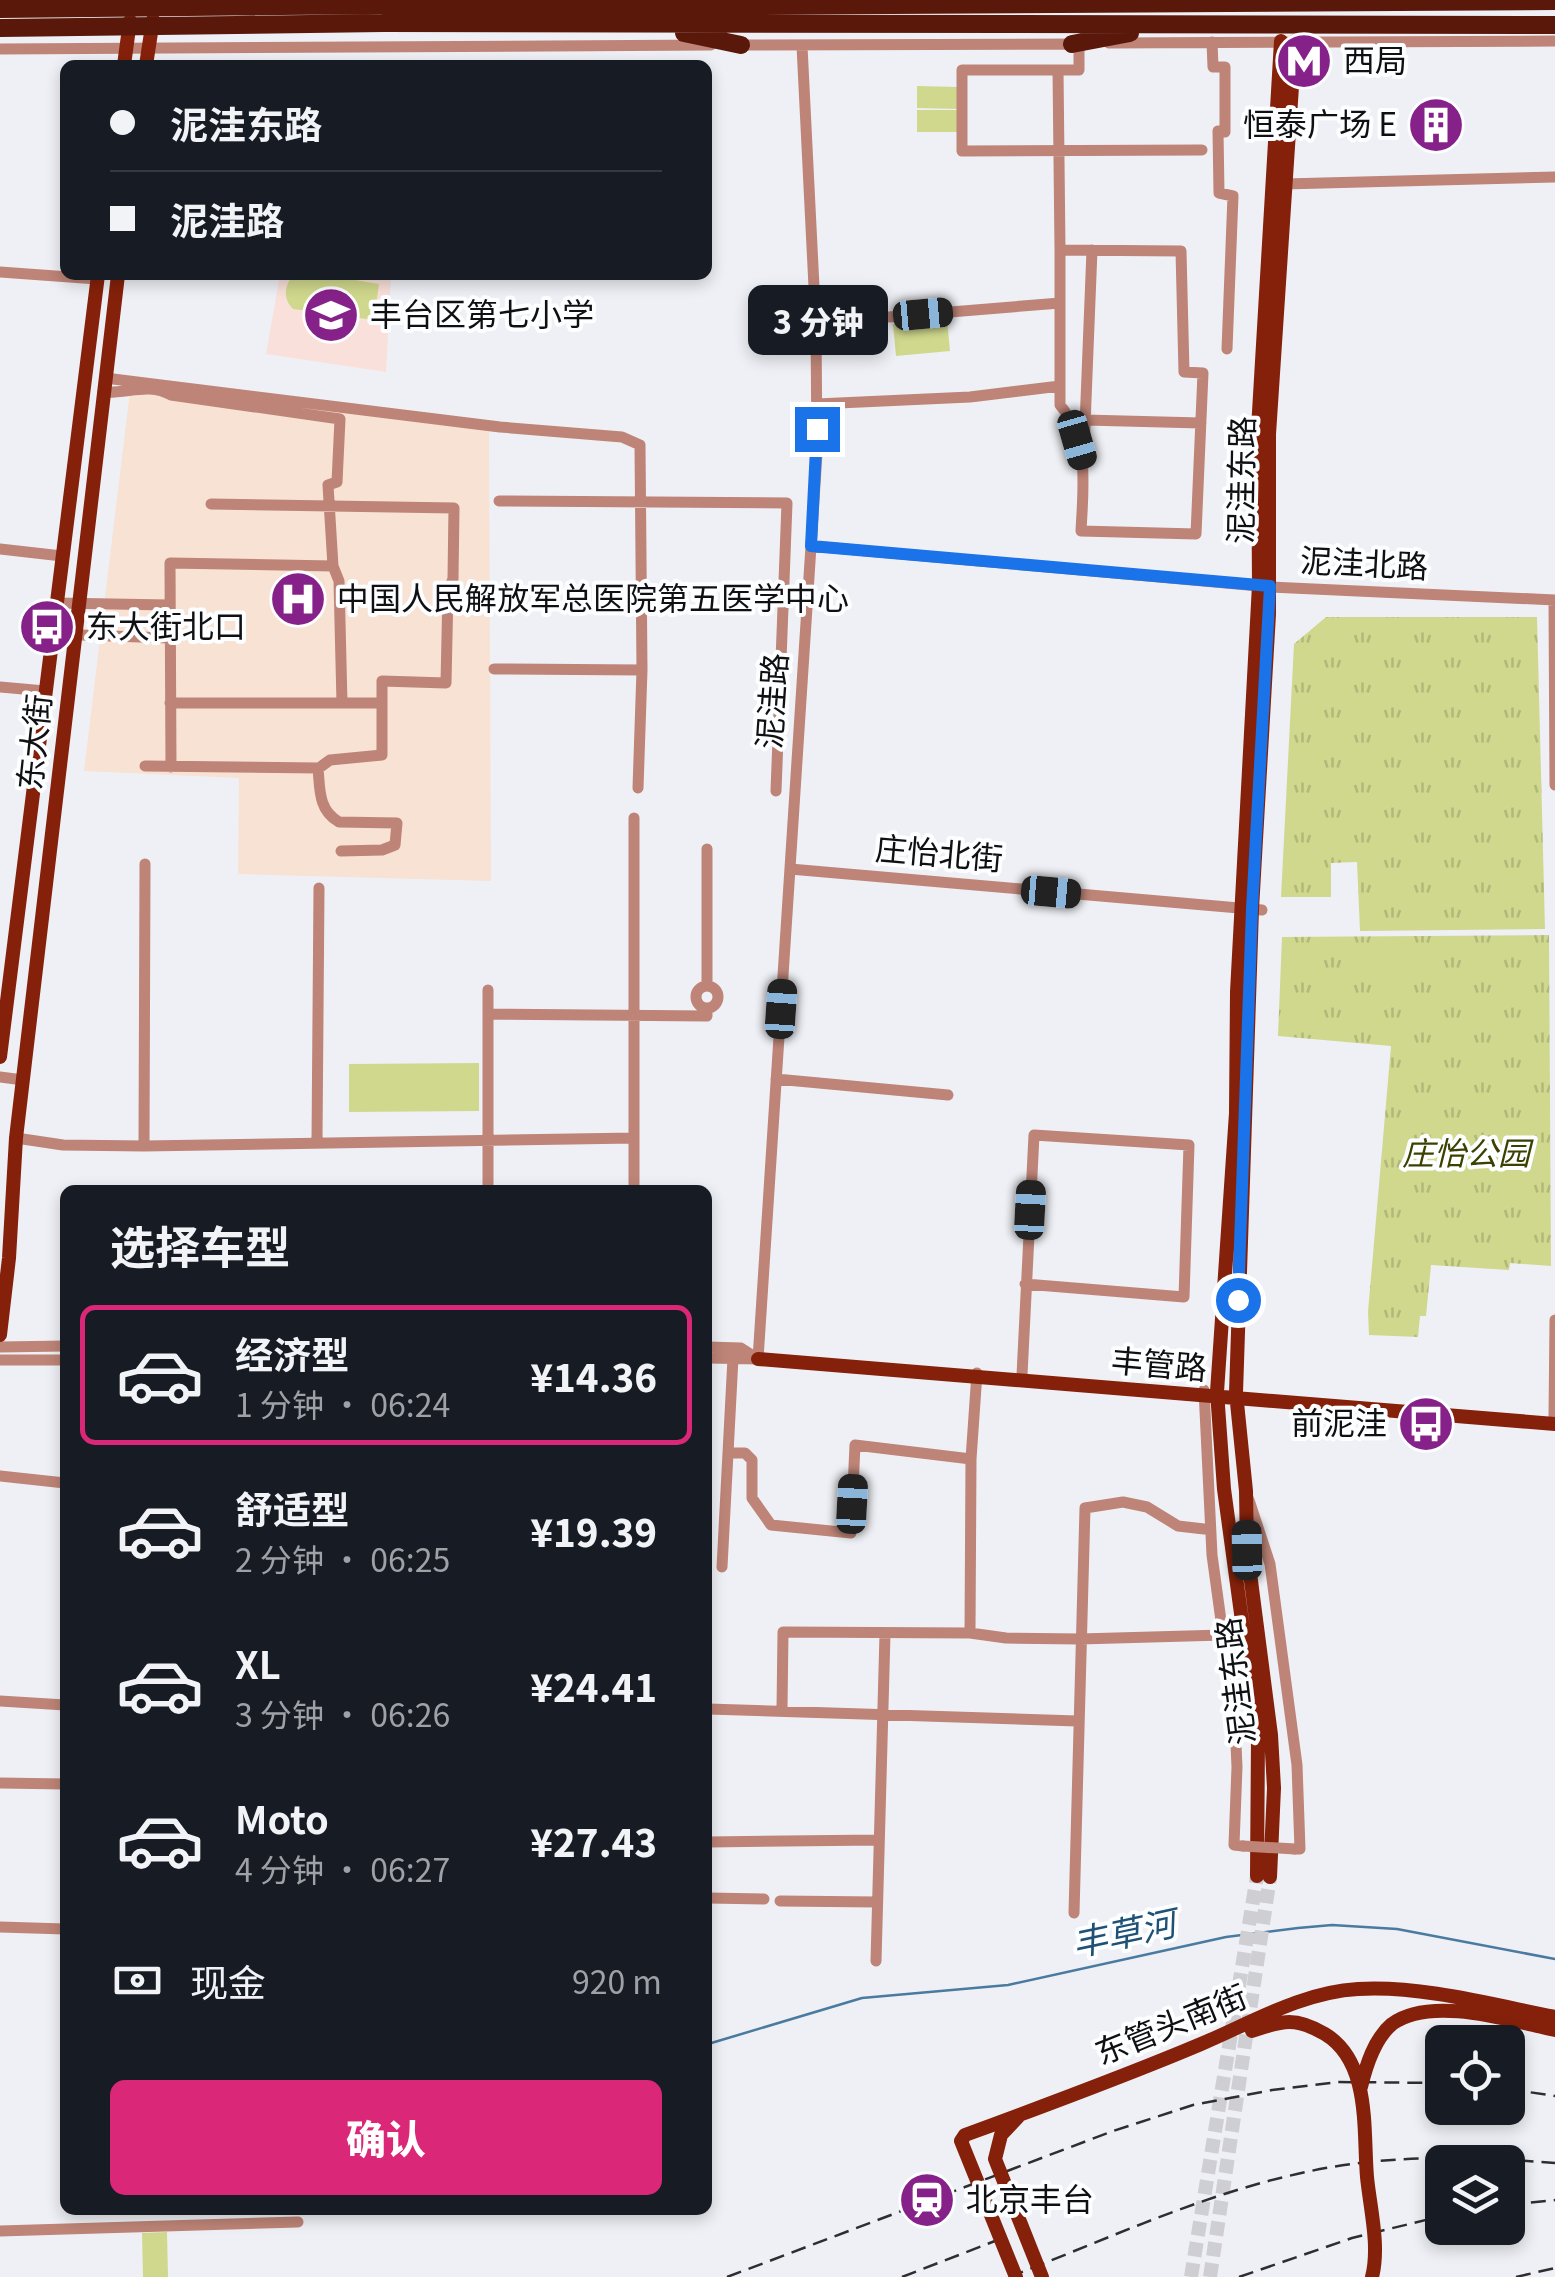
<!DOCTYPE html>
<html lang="zh">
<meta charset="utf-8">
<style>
:root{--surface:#171b24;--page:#20242c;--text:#f1f3f6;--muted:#9ea1a6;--line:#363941;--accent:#db2777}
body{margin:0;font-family:Georgia,"Noto Sans SC",serif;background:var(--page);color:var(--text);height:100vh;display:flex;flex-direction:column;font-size:38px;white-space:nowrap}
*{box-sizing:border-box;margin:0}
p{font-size:32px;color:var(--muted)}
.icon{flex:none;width:55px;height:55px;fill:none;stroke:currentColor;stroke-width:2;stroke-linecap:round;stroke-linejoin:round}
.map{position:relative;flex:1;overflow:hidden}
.side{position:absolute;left:60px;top:1185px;width:652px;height:1030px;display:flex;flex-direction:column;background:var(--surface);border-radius:15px;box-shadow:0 5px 15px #0003}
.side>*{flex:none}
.top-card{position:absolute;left:60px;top:60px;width:652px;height:220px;border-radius:15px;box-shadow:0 5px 15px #0003;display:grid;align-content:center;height:220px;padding:0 50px;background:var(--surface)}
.buttons{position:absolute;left:1425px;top:2025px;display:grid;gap:20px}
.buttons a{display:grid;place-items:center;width:100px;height:100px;border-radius:15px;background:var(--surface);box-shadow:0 5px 15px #0003;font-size:50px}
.end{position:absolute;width:45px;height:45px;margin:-22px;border:12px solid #1a73e8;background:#fff;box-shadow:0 0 0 5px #fff}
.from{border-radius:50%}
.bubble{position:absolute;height:70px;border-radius:15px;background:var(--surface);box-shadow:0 5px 15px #0003;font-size:32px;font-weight:800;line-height:70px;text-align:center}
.car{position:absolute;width:30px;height:60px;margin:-30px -15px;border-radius:12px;box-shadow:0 0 8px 2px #0007;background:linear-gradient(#222 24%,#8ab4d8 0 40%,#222 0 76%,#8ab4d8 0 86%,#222 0)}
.top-card b{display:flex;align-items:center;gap:35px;height:95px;font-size:38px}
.top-card b+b{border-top:2px solid var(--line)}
.top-card i{width:25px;height:25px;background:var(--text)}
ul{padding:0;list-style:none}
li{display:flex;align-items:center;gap:30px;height:140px;margin:0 20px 15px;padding:0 30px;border:5px solid transparent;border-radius:15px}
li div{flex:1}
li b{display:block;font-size:38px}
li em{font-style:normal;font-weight:800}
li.selected{border-color:var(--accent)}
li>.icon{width:90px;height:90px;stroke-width:1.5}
h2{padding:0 50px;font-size:45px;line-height:120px}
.pay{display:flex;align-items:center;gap:25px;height:110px;padding:0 50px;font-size:38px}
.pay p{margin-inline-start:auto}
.button{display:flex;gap:20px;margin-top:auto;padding:20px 50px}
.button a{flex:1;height:115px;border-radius:15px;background:var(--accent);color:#fff;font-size:40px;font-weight:800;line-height:115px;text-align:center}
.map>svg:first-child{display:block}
</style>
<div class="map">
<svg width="1555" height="2277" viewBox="0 0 1555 2277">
<defs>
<pattern id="park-tufts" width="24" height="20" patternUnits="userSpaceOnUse" patternTransform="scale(2.5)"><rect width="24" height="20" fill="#d0d88d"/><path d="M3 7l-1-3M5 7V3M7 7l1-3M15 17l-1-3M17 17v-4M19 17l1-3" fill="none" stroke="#b2b879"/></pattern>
</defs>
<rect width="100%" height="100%" fill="#eff0f5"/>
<path fill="#fae0da" d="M 280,275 L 391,276 L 386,372 L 266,354 Z"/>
<path fill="#f7e2d4" d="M 131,383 L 489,427 L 491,881 L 238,874 L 239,778 L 84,771 Z"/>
<path fill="url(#park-tufts)" d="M 1326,617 L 1537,617 L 1545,929 L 1360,931 L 1357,862 L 1331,863 L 1331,897 L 1281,897 L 1294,644 Z
M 1549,935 L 1551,1266 L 1510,1263 L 1509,1270 L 1431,1265 L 1426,1316 L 1420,1316 L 1418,1337 L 1369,1335 L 1368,1312 L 1391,1046 L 1278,1036 L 1282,937 Z"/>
<path fill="#d0d88d" d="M 917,86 L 958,87 L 958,109 L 917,108 Z
M 917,110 L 958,110 L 957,132 L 917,132 Z
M 293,275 L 325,275 L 379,284 L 374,320 L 293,309 C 283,299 284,286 293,275 Z
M 947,319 L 950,351 L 896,356 L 893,324 Z
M 1369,947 L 1411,947 L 1413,969 L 1372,970 Z
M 479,1063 L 479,1111 L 349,1112 L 349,1064 Z
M 167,2232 L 168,2277 L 143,2277 L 142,2233 Z"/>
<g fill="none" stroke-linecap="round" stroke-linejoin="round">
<path stroke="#497a9f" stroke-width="2.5" d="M 708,2044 L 862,1998 L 1008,1985 L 1226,1937 L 1298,1928 L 1332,1925 L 1397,1929 L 1555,1959"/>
<path stroke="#ceced3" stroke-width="14" stroke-dasharray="14 7" stroke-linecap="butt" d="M 1191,2277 L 1257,1876
M 1210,2277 L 1270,1877"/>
<path stroke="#bd8477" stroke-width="11" d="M 1212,42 L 1213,67 L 1225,67 L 1225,132 L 1218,131 L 1219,193 L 1233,196 L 1227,349
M 1109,43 L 1555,41
M 734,45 L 1076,44
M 0,49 L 711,45
M 1058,70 L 1079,70 L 1079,44
M 1284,184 L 1555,177
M 0,272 L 97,279
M 1060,303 L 1060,386
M 889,317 L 1060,303 L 1060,250
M 105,378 L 500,427 L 622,437 L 640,445 L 642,670 L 638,788
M 103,392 C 128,394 148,382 171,395 L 340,419 L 337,482 L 328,485 L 333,566 L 170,563 L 171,767
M 817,404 L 970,397 L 1060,386 L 1060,405 C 1090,440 1083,489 1081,531 L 1196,534 L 1203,373 L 1184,372 L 1181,251 L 1060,250 L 1058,70 L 962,70 L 962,151 L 1202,150
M 1085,420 L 1201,423
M 1084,450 L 1092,250
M 499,501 L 787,503 L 776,791
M 811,546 L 1270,587 L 1555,600
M 0,549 L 62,556
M 333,566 L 339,581 L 342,703
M 1554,600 L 1555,785
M 56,603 L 169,605
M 53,634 L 169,638
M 494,669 L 642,670
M 0,687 L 45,691
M 170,703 L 382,703
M 145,766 L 319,768 L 330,760 L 382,755 L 382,681 L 446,683 L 448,590 L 453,579 L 454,508 L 211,504
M 318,768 C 320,789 318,810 339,822 L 397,823 L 395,845 L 382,850 L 341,851
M 790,869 L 1262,910
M696 997a11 11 0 1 1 22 0a11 11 0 1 1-22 0Z
M 707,986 L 707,849
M 488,1014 L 707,1016 L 707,1008
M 0,1077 L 23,1080
M 776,1079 L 948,1095
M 16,1138 L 63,1145 L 144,1146 L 634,1138 L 634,818
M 317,1141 L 319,888
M 144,1146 L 145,864
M 488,1190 L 488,990
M 634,1190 L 634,1138
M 0,1347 L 65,1346
M 708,1347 L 741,1348 L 758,1359
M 708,1358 L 758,1359
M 758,1359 L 817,454 L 816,327 L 802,46
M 0,1360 L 65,1360
M 1022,1375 L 1034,1135 L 1189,1145 L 1184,1297 L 1025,1284
M 1204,1390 L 1212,1555 L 1235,1723 L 1237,1767 L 1234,1845 L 1243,1846
M 1554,1417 L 1555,1320
M 730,1453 L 745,1453 L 752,1460 L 752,1498 L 771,1525 L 851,1533 L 855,1445 L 971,1459
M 0,1476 L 65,1483
M 1249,1500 L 1270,1564 L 1297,1765 L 1300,1849 L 1295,1849
M 722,1567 L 733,1358
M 970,1633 L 971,1459 L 977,1373
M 0,1701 L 65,1705
M 708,1709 L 1077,1721
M 782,1709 L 783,1632 L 970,1633 L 1006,1638 L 1080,1639 L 1223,1635
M 0,1783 L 65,1784
M 708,1842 L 878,1840
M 708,1898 L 764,1899
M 780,1901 L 877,1902
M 1074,1913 L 1085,1508 L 1123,1502 L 1147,1507 L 1178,1526 L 1204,1529
M 0,1927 L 65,1929
M 876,1961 L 885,1634
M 0,2231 L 298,2222"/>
<path stroke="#85210a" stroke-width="14" d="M 124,65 L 130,21
M 146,65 L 153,20
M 0,1057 L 98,275
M 0,1335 L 9,1258 L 16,1138 L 118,275
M 758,1359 L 1555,1424
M 1257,1876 L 1258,1738 L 1224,1489 L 1217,1392 L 1236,1113 L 1237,992 L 1259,585 L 1258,429 L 1281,41
M 1270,1877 L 1274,1788 L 1271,1735 L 1247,1550 L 1246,1491 L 1236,1393 L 1252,909 L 1269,614 L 1269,434 L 1295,41"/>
<path stroke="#59180a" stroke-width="18" d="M 386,5 L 721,6 L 1555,1
M 384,23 L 1555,25
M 684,33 L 741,45
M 1072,44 L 1130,33"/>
<path stroke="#2e2e30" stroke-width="2.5" stroke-dasharray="15 8" stroke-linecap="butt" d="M 1508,2089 L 1555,2096
M 1508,2205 L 1555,2200
M 727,2277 L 1113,2131 L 1193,2105 L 1272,2090 L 1338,2082 L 1442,2083
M 902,2277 L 995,2241
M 1009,2277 C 1103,2241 1198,2196 1297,2174 C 1382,2154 1468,2156 1555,2163
M 1239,2277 L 1352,2238 L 1442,2216
M 1516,2277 L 1555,2268"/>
<path stroke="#bd8477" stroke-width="11" d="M 1243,1846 L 1295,1849"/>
<path stroke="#85210a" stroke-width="14" d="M 1252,2031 C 1283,2020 1296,2017 1325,2034 C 1371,2062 1363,2130 1367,2177 C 1370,2208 1380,2246 1372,2277
M 1361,2087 C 1366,2066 1374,2039 1392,2024 C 1431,1995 1512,2021 1555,2030
M 1018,2117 L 1001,2135 L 995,2159 L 1042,2277
M 1016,2277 L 961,2141 L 965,2135 C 1044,2106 1123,2077 1201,2044 C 1251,2023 1302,1992 1358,1989 C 1420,1985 1494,2005 1555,2017"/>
<path stroke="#59180a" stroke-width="18" d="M 0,9 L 386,5
M 0,28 L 384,23"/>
</g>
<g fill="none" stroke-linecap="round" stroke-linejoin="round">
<path stroke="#1a73e8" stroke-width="12" d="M 817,429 L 811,546 L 1270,586 L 1252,909 L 1238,1300"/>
</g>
<defs>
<g id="metro-disc" transform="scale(2.875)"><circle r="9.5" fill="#862189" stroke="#fdfeff"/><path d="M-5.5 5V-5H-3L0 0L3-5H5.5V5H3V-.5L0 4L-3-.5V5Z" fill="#fff"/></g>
<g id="building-disc" transform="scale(2.875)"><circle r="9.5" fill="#862189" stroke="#fdfeff"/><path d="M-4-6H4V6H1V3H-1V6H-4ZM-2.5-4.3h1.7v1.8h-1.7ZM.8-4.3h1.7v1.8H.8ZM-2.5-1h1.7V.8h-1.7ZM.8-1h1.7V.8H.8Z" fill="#fff"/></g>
<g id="school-disc" transform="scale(2.875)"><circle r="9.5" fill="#862189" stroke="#fdfeff"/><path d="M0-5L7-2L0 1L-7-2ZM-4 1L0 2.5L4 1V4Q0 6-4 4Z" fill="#fff"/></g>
<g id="hospital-disc" transform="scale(2.875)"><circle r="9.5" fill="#862189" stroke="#fdfeff"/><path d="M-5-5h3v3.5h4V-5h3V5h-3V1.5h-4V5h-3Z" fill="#fff"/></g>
<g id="bus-disc" transform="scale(2.875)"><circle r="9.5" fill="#862189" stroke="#fdfeff"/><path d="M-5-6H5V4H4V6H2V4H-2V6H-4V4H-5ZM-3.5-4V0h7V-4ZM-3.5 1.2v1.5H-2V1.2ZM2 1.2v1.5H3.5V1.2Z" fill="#fff"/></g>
<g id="station-disc" transform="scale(2.875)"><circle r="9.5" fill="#862189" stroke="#fdfeff"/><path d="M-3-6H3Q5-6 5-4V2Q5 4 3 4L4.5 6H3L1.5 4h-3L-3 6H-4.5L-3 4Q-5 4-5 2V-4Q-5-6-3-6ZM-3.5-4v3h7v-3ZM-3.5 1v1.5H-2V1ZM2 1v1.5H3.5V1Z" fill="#fff"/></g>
</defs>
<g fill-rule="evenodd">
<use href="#metro-disc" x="1304" y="61"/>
<use href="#building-disc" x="1436" y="125"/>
<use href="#school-disc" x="331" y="315"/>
<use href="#hospital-disc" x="298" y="599"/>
<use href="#bus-disc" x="47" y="627"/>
<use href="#bus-disc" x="1426" y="1424"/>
<use href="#station-disc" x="927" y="2200"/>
</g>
<g text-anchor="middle" stroke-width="8" stroke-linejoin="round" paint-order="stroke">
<g font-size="32" fill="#101012" stroke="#fdfeff" text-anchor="start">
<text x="1343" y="72">西局</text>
<text x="1397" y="136" text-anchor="end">恒泰广场 E</text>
<text x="370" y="326">丰台区第七小学</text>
<text x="337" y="610">中国人民解放军总医院第五医学中心</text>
<text x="86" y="638">东大街北口</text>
<text x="1387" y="1435" text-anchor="end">前泥洼</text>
<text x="966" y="2211">北京丰台</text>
</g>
<g font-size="32" fill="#101012" stroke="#fdfeff">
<text transform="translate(1242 480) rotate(-89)" y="11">泥洼东路</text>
<text transform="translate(1364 564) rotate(3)" y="11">泥洼北路</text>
<text transform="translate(773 701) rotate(-86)" y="11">泥洼路</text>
<text transform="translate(35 742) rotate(-84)" y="11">东大街</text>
<text transform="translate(939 854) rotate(5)" y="11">庄怡北街</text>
<text transform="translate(1159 1365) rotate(5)" y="11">丰管路</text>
<text transform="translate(1236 1681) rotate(-97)" y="11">泥洼东路</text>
<text transform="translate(1171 2025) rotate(-22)" y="11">东管头南街</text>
</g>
<g font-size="32" font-style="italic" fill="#3d4100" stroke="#fdfeff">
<text x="1466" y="1165">庄怡公园</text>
</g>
<g font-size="35" font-style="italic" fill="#1e5175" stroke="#fdfeff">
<text transform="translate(1124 1934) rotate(-12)" y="12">丰草河</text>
</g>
</g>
</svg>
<div class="buttons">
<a><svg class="icon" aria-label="locate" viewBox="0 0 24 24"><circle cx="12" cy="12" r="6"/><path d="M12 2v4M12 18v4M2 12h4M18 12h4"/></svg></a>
<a><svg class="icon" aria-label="layers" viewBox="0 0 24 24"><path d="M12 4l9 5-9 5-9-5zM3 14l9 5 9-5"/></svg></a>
</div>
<i class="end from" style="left:1238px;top:1300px"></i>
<i class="end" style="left:817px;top:429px"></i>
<div class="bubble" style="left:748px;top:285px;width:140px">3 分钟</div>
<i class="car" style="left:923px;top:314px;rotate:85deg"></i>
<i class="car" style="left:1077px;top:440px;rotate:164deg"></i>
<i class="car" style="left:1051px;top:892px;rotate:95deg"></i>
<i class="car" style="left:781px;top:1009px;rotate:4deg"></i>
<i class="car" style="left:1030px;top:1210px;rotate:3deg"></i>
<i class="car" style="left:852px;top:1504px;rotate:3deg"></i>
<i class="car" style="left:1247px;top:1550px;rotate:359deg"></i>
<div class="top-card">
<b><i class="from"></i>泥洼东路</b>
<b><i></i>泥洼路</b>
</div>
<section class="side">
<h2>选择车型</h2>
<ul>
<li class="selected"><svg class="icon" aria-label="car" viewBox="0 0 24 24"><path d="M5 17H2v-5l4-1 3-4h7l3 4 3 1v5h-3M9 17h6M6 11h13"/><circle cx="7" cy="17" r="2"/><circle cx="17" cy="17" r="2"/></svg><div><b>经济型</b><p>1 分钟 · 06:24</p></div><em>¥14.36</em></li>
<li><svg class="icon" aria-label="car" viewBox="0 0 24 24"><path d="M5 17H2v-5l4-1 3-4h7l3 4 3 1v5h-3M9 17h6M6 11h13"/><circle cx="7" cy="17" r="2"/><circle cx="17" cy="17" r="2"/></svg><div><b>舒适型</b><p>2 分钟 · 06:25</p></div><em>¥19.39</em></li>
<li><svg class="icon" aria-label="car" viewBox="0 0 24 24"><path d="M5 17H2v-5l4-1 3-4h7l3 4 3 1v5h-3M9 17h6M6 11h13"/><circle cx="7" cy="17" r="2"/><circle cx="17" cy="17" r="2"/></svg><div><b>XL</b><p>3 分钟 · 06:26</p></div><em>¥24.41</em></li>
<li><svg class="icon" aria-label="car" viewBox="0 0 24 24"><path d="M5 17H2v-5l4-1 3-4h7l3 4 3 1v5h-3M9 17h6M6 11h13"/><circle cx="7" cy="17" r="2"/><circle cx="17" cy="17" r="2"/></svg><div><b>Moto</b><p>4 分钟 · 06:27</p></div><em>¥27.43</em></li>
</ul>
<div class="pay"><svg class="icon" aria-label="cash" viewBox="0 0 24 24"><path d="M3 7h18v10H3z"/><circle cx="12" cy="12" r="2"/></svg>现金<p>920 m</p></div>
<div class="button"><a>确认</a></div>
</section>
</div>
